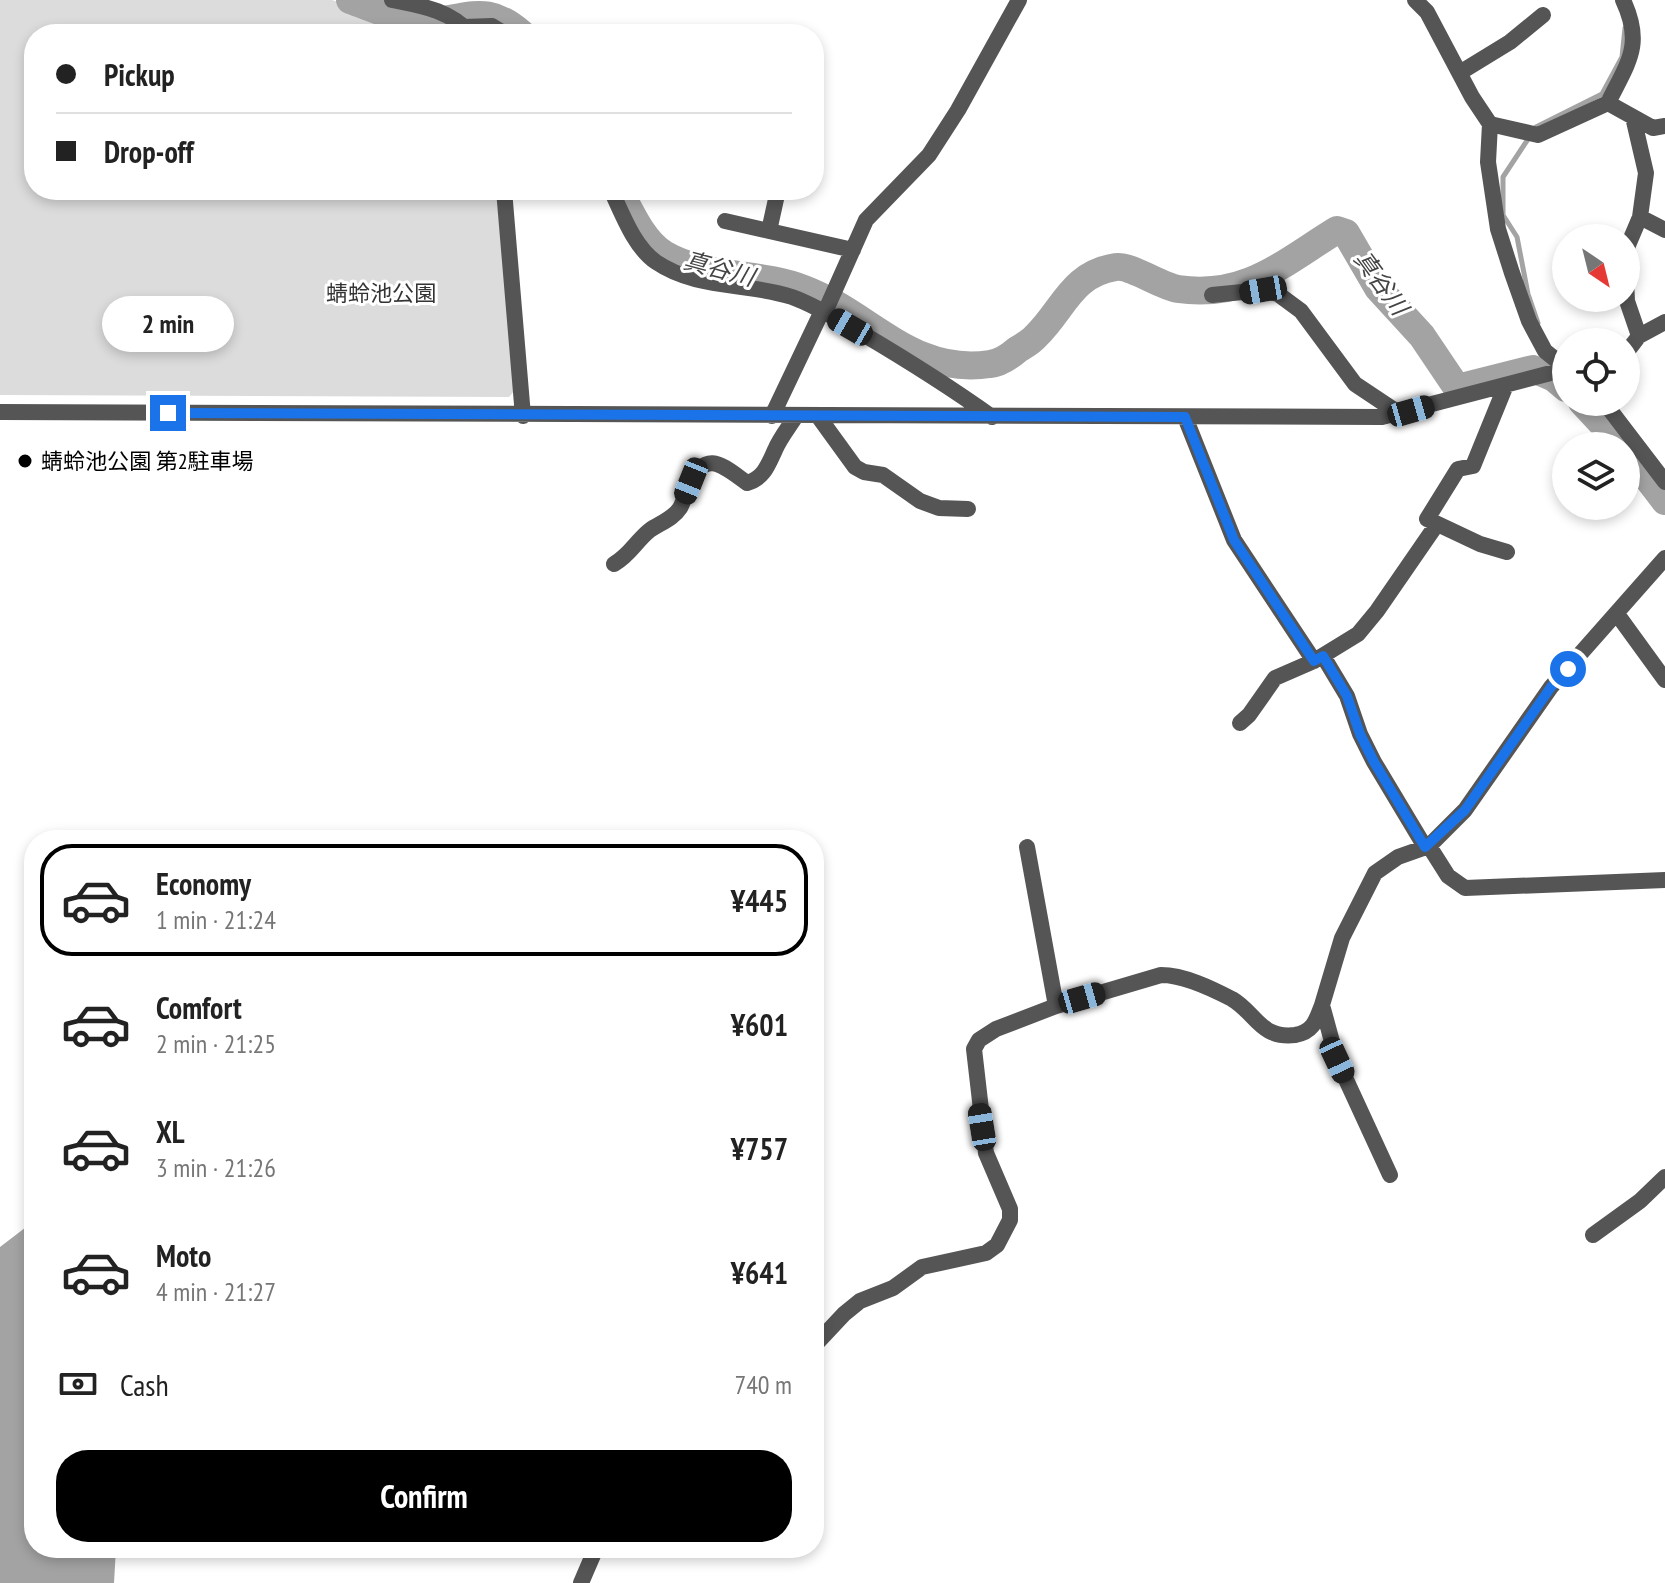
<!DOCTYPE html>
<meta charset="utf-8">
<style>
:root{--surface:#fff;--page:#f2f2f2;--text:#222;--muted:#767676;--line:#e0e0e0;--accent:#000}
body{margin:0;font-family:"PT Sans Narrow","Noto Sans JP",sans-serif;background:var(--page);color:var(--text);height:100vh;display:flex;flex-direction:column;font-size:30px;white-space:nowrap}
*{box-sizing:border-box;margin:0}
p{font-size:26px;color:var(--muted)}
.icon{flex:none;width:44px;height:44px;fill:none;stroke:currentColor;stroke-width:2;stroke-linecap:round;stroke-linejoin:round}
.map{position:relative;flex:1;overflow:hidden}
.panel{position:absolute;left:24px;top:830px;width:800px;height:728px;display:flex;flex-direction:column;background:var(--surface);border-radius:32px;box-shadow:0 4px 12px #0003}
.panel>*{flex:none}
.guide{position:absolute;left:24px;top:24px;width:800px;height:176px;border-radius:32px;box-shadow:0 4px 12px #0003;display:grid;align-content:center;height:176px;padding:0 32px;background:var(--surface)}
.needle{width:52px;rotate:145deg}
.controls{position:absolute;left:1552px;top:224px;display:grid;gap:16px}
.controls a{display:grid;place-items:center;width:88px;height:88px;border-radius:50%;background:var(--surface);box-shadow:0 4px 12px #0003;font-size:40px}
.end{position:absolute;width:36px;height:36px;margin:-18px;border:10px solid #1a73e8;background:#fff;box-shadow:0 0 0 4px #fff}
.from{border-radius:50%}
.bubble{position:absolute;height:56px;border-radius:28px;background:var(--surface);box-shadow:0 4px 12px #0003;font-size:26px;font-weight:700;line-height:56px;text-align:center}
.car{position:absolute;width:24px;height:48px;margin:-24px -12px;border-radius:10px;box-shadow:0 0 6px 2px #0007;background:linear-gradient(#222 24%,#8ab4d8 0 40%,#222 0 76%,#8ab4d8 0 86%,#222 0)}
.guide b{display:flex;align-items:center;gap:28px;height:76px;font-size:30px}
.guide b+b{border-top:2px solid var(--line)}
.guide i{width:20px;height:20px;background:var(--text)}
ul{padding:14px 0 0;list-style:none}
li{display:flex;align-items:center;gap:24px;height:112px;margin:0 16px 12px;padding:0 16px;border:4px solid transparent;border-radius:32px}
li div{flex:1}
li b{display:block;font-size:30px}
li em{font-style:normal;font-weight:700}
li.on{border-color:var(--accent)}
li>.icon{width:72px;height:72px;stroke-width:1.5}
.pay{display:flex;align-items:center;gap:20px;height:88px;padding:0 32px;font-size:30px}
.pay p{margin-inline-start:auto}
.cta{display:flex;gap:16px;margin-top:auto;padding:16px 32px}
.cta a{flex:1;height:92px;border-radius:32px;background:var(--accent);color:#fff;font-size:32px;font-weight:700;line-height:92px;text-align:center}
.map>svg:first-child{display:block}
</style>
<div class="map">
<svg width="1665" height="1583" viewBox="0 0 1665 1583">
<rect width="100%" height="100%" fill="#fff"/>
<path fill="#dcdcdc" d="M 0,0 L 332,0 L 417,28 L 445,24 L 459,34 L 34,34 L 34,190 L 496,190 L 516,389 L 509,397 L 0,395 Z"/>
<path fill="#a3a3a3" d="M 34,1221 L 34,1548 L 116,1548 L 114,1583 L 0,1583 L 0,1247 Z"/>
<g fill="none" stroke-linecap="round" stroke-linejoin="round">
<path stroke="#a3a3a3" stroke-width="5" d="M 1538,323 L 1528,294 L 1517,237 L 1503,215 L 1503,177 L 1536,127 L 1602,94 L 1622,57 L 1625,28"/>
<path stroke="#a3a3a3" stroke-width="28" d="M 350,0 C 373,8 398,20 422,21 C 467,22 483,0 522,34
M 619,190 C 630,211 643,241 664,254 C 707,279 758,271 804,289 C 870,314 912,376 990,364 C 999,363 1010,356 1017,350 C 1023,346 1031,342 1036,336 C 1064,309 1071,274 1116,267 C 1131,265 1160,286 1178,289 C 1246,299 1283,263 1337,230 L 1346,233 L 1378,288 L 1422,336 L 1457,388 L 1533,369 L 1554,378 L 1566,388
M 1582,402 L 1623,446
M 1626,450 L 1665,501"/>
<path stroke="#555" stroke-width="16" d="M 392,0 C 422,6 450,10 471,34
M 1415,0 L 1427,12 L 1472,97 L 1490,124 L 1488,162 L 1498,229 L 1512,273 L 1529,321 L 1545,351 L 1566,368
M 465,27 L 492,26 L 505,34
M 1461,72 L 1510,42 L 1543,15
M 1608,103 C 1628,62 1644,45 1623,0
M 1490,124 L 1538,135 L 1608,103 L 1653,128 L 1665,126
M 504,190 L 523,416
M 611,190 C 622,213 634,247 656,262 C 697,290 747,282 792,297 C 817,306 840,321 863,334 C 907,360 950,387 992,417
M 1640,217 L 1665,230
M 725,221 L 853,250
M 769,231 L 778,190
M 1626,250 L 1640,217 L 1646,173 L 1633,117
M 1626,279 L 1627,301 L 1639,336
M 1212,295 L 1263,290 L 1278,294 L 1301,311 L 1355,384 L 1400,414
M 825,312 L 866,220 L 929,155 L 958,110 L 1019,0
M 1626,353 L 1639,336 L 1665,322
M 1506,385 L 1473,466 L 1458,469 L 1427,519 L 1480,544 L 1507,552
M 1604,402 L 1665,482
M 0,412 L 1382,417 L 1566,369
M 772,416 L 822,311
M 818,416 L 855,467 L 864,472 L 883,475 L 920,501 L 939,508 L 968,509
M 1185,417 L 1234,540 L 1314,661
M 614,564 C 630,555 636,541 650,530 C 660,523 673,519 680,508 C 684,501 686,492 689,485 C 706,448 723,466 747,483 C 764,478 768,465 775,450 C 780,438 789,427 796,416
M 1617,614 L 1665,680
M 1323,656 L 1347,696 L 1360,734 L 1374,762 L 1425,847
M 1240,723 L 1249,715 L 1275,678 L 1314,661 L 1358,634 L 1377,611 L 1437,524
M 1429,846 L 1448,876 L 1465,888 L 1665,880
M 1027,847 L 1056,1006
M 1390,1175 L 1337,1060 L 1322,1005 L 1342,938 L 1375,873 L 1398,857 L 1429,846 L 1465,810 L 1551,687 L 1665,558
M 1593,1235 L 1640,1201 L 1665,1177
M 814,1346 L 844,1314 L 860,1301 L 893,1288 L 922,1267 L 986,1253 L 997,1245 L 1010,1220 L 1010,1209 L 986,1153 L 974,1049 L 979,1040 L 996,1029 L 1056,1006 L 1161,975 C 1184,975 1211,988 1232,999 C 1256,1013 1260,1039 1295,1035 C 1313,1032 1316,1021 1322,1005
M 581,1583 L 596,1548"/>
</g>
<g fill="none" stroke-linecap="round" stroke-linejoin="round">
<path stroke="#1a73e8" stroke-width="10" d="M 168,413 L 1185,417 L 1234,540 L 1314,661 L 1323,656 L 1347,696 L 1360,734 L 1374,762 L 1425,847 L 1465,810 L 1551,687 L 1568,669"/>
</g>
<circle fill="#000" stroke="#fff" stroke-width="3" cx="25" cy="461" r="8"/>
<g text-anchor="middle" stroke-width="6" stroke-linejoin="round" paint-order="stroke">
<g font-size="22" fill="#333" stroke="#fff">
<text x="381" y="301">蜻蛉池公園</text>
</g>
<g font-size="22" fill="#000" stroke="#fff" text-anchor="start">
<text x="41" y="469">蜻蛉池公園 第2駐車場</text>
</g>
<g font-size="24" font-style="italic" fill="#444" stroke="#fff">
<text transform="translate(719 269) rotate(15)" y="8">真谷川</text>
<text transform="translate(1381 283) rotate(54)" y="8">真谷川</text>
</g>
</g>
</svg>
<div class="controls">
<a><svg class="needle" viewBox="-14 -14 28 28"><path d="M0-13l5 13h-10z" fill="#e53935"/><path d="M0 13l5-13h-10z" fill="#767676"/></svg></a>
<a><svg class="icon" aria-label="locate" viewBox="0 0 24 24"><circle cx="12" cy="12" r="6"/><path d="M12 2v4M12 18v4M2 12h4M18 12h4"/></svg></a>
<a><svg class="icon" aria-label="layers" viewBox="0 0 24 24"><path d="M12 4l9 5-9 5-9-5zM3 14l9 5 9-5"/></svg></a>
</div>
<i class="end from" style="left:1568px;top:669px"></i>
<i class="end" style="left:168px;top:413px"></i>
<div class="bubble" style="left:102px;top:296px;width:132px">2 min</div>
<i class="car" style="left:1263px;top:290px;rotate:260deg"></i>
<i class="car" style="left:850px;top:327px;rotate:300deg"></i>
<i class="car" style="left:1411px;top:411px;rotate:74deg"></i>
<i class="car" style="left:691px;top:481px;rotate:202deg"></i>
<i class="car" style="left:1082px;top:998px;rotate:74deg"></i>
<i class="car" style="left:1337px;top:1060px;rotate:155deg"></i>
<i class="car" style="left:982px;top:1127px;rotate:351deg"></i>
<div class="guide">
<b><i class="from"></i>Pickup</b>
<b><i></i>Drop-off</b>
</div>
<section class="panel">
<ul>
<li class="on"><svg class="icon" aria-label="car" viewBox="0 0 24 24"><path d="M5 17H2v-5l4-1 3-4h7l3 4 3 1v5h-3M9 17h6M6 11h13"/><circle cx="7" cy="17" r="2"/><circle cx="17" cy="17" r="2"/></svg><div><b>Economy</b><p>1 min · 21:24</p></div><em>¥445</em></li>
<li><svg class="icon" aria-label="car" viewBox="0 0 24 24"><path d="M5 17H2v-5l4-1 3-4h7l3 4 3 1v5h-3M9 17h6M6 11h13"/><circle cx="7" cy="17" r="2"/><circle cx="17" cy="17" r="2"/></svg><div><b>Comfort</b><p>2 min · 21:25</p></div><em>¥601</em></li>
<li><svg class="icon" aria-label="car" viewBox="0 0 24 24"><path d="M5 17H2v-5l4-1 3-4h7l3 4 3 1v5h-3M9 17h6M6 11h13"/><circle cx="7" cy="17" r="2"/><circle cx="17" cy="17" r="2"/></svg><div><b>XL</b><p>3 min · 21:26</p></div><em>¥757</em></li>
<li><svg class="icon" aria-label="car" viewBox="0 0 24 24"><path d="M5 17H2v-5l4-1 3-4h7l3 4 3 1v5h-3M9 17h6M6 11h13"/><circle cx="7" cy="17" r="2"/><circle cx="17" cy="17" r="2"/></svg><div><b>Moto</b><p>4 min · 21:27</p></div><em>¥641</em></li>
</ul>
<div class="pay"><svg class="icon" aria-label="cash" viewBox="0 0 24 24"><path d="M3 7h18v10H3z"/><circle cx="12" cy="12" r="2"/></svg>Cash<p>740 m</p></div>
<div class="cta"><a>Confirm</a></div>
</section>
</div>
